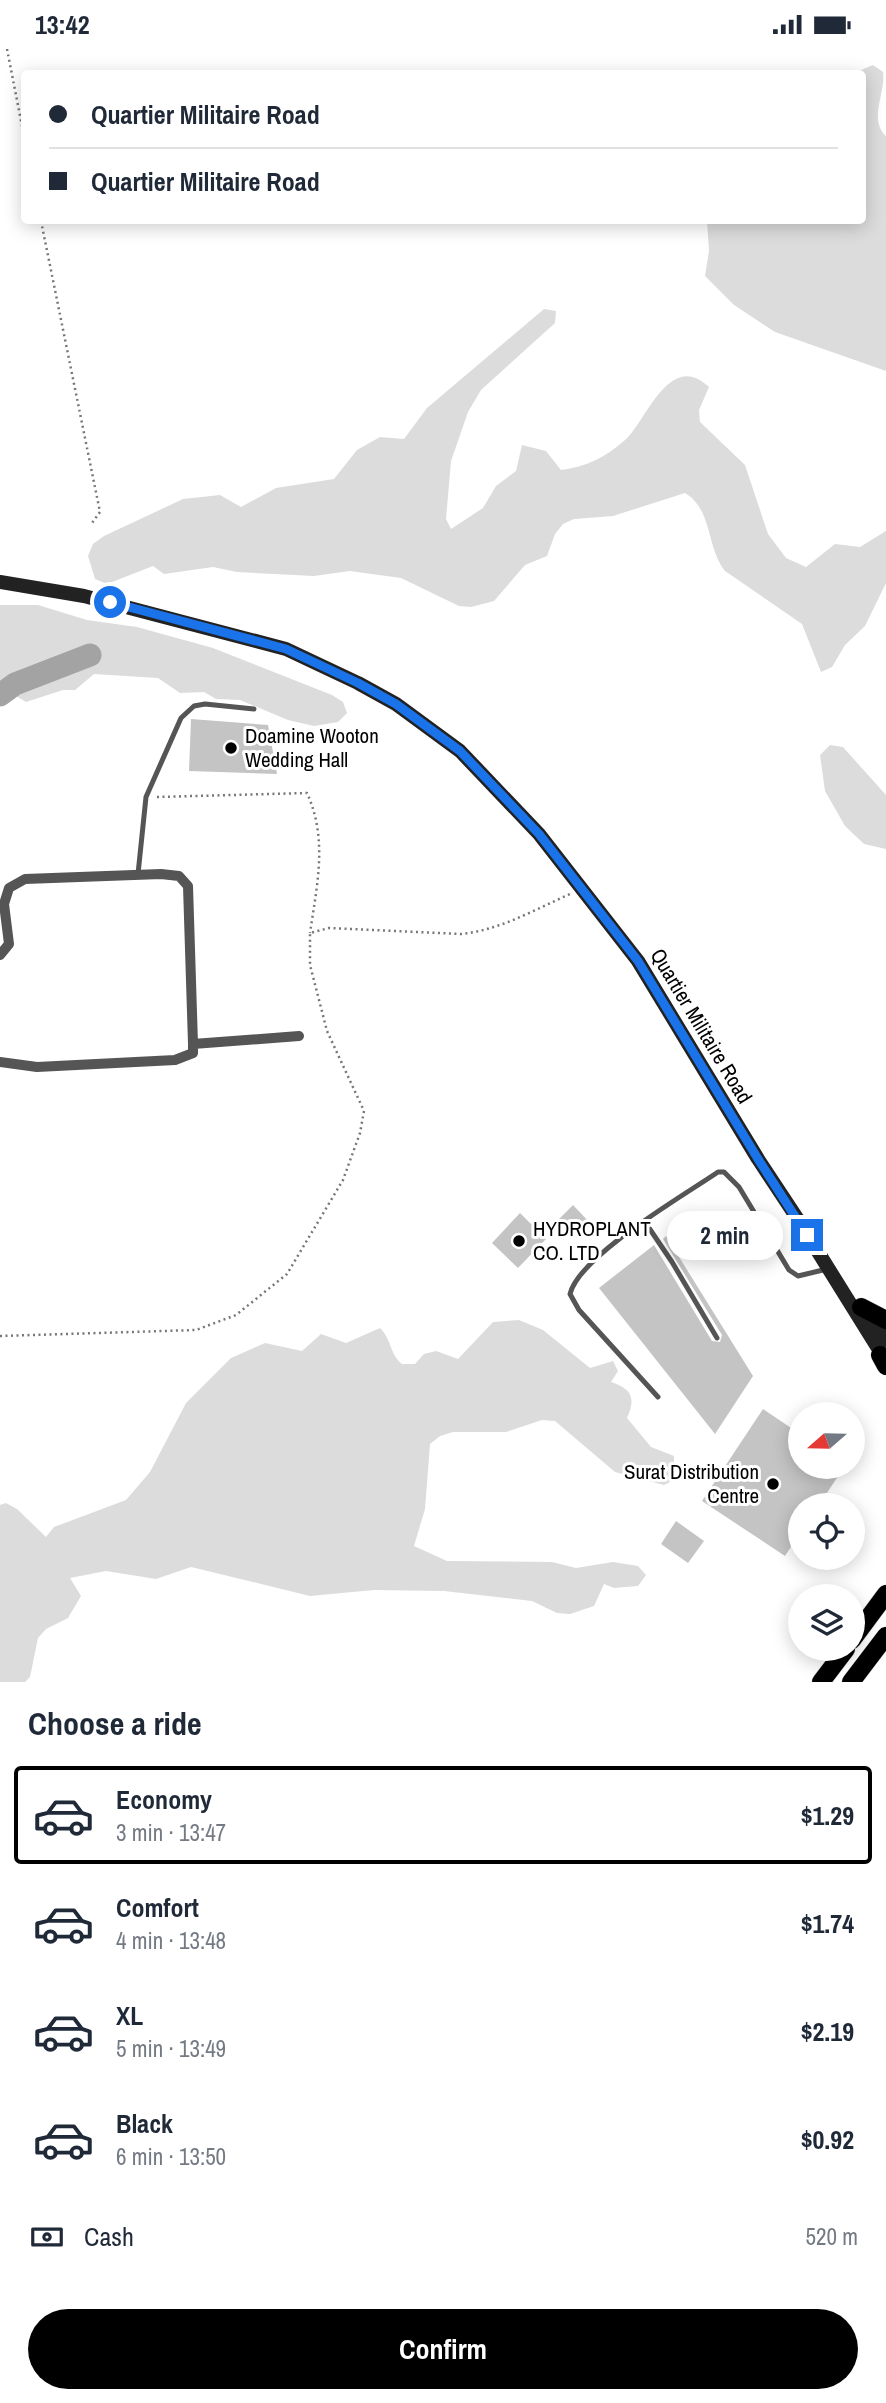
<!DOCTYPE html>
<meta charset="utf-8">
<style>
:root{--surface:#fff;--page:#f6f6f7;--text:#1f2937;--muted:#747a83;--line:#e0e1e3;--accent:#000}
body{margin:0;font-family:"Archivo Narrow",sans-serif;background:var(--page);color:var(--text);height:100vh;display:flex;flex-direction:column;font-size:26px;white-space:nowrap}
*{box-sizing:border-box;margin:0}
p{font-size:23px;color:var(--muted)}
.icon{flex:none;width:38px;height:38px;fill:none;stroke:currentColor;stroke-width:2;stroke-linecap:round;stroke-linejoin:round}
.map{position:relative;height:1633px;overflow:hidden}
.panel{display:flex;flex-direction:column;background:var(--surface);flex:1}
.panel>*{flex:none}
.hud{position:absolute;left:21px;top:21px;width:845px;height:154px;border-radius:7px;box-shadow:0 4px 18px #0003;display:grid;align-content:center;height:154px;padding:0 28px;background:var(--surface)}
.needle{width:46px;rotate:250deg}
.fabs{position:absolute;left:788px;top:1353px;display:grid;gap:14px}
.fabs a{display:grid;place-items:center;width:77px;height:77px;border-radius:50%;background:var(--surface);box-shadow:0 4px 18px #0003;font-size:35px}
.end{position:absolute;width:32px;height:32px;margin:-16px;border:9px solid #1a73e8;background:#fff;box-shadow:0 0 0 4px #fff}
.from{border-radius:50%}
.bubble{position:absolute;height:49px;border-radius:24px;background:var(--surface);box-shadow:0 4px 18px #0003;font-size:23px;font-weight:700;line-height:49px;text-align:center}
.hud b{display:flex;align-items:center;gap:24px;height:66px;font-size:26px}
.hud b+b{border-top:2px solid var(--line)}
.hud i{width:18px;height:18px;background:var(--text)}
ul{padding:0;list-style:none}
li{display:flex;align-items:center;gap:21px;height:98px;margin:0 14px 10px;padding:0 14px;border:4px solid transparent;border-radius:7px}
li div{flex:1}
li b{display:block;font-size:26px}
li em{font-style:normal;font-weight:700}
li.on{border-color:var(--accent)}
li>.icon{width:63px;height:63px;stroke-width:1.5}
h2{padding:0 28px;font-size:32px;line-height:84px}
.pay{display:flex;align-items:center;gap:18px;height:77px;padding:0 28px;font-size:26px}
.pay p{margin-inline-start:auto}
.button{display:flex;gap:14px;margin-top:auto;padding:14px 28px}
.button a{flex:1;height:80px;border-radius:42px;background:var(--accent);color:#fff;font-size:28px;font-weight:700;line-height:80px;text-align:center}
.status{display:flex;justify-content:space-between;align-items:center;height:49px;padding:0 35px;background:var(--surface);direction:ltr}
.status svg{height:19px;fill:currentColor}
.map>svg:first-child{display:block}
</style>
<div class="status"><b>13:42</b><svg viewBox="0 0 49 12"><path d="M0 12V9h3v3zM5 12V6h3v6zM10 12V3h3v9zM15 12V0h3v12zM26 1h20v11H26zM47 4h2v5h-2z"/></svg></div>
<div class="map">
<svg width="886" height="1633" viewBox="0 0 886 1633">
<rect width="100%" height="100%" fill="#fff"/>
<path fill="#dcdcdc" d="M 873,16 L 883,23 C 886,44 868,70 886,87 L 886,322 L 775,283 L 734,256 L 705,227 L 709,202 L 707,172 L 863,172 L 863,24 L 854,24 Z
M 544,260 L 556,262 L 555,274 L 481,341 L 468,363 L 451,412 L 446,470 L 451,480 L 483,459 L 496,437 L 516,422 L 522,396 L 546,402 L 561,421 C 586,418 606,408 625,391 C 646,373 669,300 709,338 L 699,361 L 700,373 L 745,416 L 768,485 L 786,509 L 806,518 L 835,495 L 860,498 L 886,482 L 886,534 L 865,577 L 845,596 L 832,618 L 821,623 L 802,575 L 725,522 C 706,498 713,461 685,444 L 613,467 L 574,470 L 563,475 L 555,485 L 547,507 L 525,516 L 494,552 L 471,558 L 459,557 L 401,529 L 350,522 L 314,527 L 237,523 L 213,518 L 164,525 L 153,517 L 107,535 L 95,530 L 88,507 L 93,495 L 104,487 L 183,450 L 220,446 L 241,458 L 276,439 L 334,430 L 357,401 L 380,388 L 404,390 L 427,359 Z
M 0,556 L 38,556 L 87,571 L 137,578 L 213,599 L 332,646 L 343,653 L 347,664 L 338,673 L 314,677 L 288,671 L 240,651 L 216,650 L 204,643 L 180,644 L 158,629 L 94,625 L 75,641 L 63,641 L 26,653 L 16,647 L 3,648 L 0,651 Z
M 830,696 L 843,698 L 886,746 L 886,800 L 864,795 L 845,777 L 825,742 L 820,706 Z
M 519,1271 L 543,1281 L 590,1319 L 613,1312 L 618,1322 L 611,1333 C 632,1340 636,1349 627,1369 L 651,1398 L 674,1407 L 674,1431 L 664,1436 L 615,1423 L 555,1372 L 542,1371 L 506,1383 L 453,1383 L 440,1387 L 430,1395 L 425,1460 L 414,1497 L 447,1512 L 552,1513 L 576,1519 L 613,1513 L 638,1517 L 646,1526 L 638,1537 L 614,1539 L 604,1535 L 594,1557 L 570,1565 L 557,1564 L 532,1552 L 444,1542 L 374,1541 L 310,1547 L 191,1518 L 156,1530 L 106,1522 L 70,1529 L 81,1547 L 68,1569 L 46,1580 L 38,1589 L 30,1628 L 25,1633 L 0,1633 L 0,1456 L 6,1454 L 17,1460 L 46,1488 L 54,1478 L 126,1451 L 150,1423 L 186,1354 L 231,1309 L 265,1294 L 302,1302 L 321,1285 L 346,1294 L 380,1279 C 392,1291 390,1306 402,1315 L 415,1315 L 424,1305 L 436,1302 L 458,1310 L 493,1273 Z"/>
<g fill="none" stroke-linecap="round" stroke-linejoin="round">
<path stroke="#a3a3a3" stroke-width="23" d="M 0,646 L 15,635 L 90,606"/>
</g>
<path fill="#c4c4c4" d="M 191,670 L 268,676 L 277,725 L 189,722 Z
M 573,1156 L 591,1175 L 577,1189 L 559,1170 Z
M 520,1164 L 546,1190 L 518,1219 L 492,1194 Z
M 666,1187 L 753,1327 L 715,1385 L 599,1239 L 654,1196 L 712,1292 L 720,1293 L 722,1286 L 663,1190 Z
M 763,1360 L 800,1385 L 800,1418 L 844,1418 L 819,1456 L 800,1456 L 800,1484 L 785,1507 L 702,1452 Z
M 676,1472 L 704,1492 L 688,1514 L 661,1495 Z"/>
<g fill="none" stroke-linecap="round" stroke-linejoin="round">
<g stroke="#dbdbdb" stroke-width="19">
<path id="highway" d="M 861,1258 L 886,1271
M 880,1306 L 886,1317
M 852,1591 L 886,1545
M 821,1633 L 846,1600
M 851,1633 L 886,1587"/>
</g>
<path stroke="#777" stroke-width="2.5" stroke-dasharray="2 3.5" stroke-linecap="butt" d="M 7,0 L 24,87
M 41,172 L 100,463 L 92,474
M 157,748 L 307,744 C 328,790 317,836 310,884
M 0,1287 L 196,1281 L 236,1266 L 287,1225 L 343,1131 L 360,1084 L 364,1062 L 327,982 L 310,916 L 310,884 L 329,879 L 461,885 C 500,881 534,861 570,845"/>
<path stroke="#555" stroke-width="5" d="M 138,825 L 146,748 L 181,669 L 194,657 L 205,655 L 254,660
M 645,1173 L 672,1213 L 717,1289
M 658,1348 L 579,1261 L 570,1245 C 579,1207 683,1147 718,1123 L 724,1123 L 739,1138 L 789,1221 L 798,1227 L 827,1220"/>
<path stroke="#555" stroke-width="10" d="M 0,906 L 9,895 L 4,855 L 9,839 L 25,830 L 161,825 L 179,827 L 188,837 L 193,995
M 0,1013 L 37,1018 L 175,1011 L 193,1004 L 193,995 L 299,987"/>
<path stroke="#222" stroke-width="14" d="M 0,533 L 84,547 L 286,600 L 358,634 L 396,655 L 460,702 L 539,785 L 638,912 L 758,1110 L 797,1169 L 886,1312
M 863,1260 L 886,1291"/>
<use href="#highway" stroke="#000" stroke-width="18"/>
</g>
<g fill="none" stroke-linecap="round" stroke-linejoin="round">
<path stroke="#1a73e8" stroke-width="9" d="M 110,553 L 286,600 L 358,634 L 396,655 L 460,702 L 539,785 L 638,912 L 758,1110 L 807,1186"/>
</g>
<g fill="#000" stroke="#fff" stroke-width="2.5">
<circle cx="231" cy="699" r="7"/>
<circle cx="519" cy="1192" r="7"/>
<circle cx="773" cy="1435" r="7"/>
</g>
<g text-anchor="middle" stroke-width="6" stroke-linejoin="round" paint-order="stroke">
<g font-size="21" fill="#000" stroke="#fff" text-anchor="start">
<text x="245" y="694">Doamine Wooton<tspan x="245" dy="24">Wedding Hall</tspan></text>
<text x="533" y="1187">HYDROPLANT<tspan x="533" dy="24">CO. LTD</tspan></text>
<text x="759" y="1430" text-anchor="end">Surat Distribution<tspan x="759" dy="24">Centre</tspan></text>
</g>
<g font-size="21" fill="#000" stroke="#fff">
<text transform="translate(701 977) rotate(59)" y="7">Quartier Militaire Road</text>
</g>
</g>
</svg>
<div class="fabs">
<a><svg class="needle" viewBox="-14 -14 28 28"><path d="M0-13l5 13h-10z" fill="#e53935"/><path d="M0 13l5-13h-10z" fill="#747a83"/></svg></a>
<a><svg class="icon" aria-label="locate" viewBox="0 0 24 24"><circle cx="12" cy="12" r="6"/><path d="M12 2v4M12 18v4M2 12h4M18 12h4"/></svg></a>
<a><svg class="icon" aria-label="layers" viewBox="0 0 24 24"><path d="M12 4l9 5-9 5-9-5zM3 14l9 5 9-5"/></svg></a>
</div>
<i class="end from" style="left:110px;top:553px"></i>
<i class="end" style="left:807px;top:1186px"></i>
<div class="bubble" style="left:667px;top:1162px;width:116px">2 min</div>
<div class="hud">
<b><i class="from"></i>Quartier Militaire Road</b>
<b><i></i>Quartier Militaire Road</b>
</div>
</div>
<section class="panel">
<h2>Choose a ride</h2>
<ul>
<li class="on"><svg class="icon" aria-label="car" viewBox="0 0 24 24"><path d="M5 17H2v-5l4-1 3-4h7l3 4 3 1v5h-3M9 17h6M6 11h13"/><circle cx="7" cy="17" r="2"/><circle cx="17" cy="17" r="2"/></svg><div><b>Economy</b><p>3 min · 13:47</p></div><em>$1.29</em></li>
<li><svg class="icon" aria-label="car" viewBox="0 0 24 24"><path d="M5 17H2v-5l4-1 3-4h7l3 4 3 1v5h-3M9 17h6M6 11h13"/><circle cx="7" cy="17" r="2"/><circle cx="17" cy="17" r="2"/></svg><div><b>Comfort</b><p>4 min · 13:48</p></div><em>$1.74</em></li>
<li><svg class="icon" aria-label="car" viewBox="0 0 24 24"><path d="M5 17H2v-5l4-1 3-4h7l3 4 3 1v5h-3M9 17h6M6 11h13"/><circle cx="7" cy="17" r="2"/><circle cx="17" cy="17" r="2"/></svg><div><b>XL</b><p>5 min · 13:49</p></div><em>$2.19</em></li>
<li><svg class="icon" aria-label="car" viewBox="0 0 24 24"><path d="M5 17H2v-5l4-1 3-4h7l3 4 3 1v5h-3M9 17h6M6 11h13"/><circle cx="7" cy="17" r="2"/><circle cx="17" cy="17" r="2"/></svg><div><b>Black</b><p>6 min · 13:50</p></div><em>$0.92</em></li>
</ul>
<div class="pay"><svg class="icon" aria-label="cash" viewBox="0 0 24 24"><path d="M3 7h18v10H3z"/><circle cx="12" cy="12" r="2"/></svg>Cash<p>520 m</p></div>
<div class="button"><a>Confirm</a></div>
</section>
